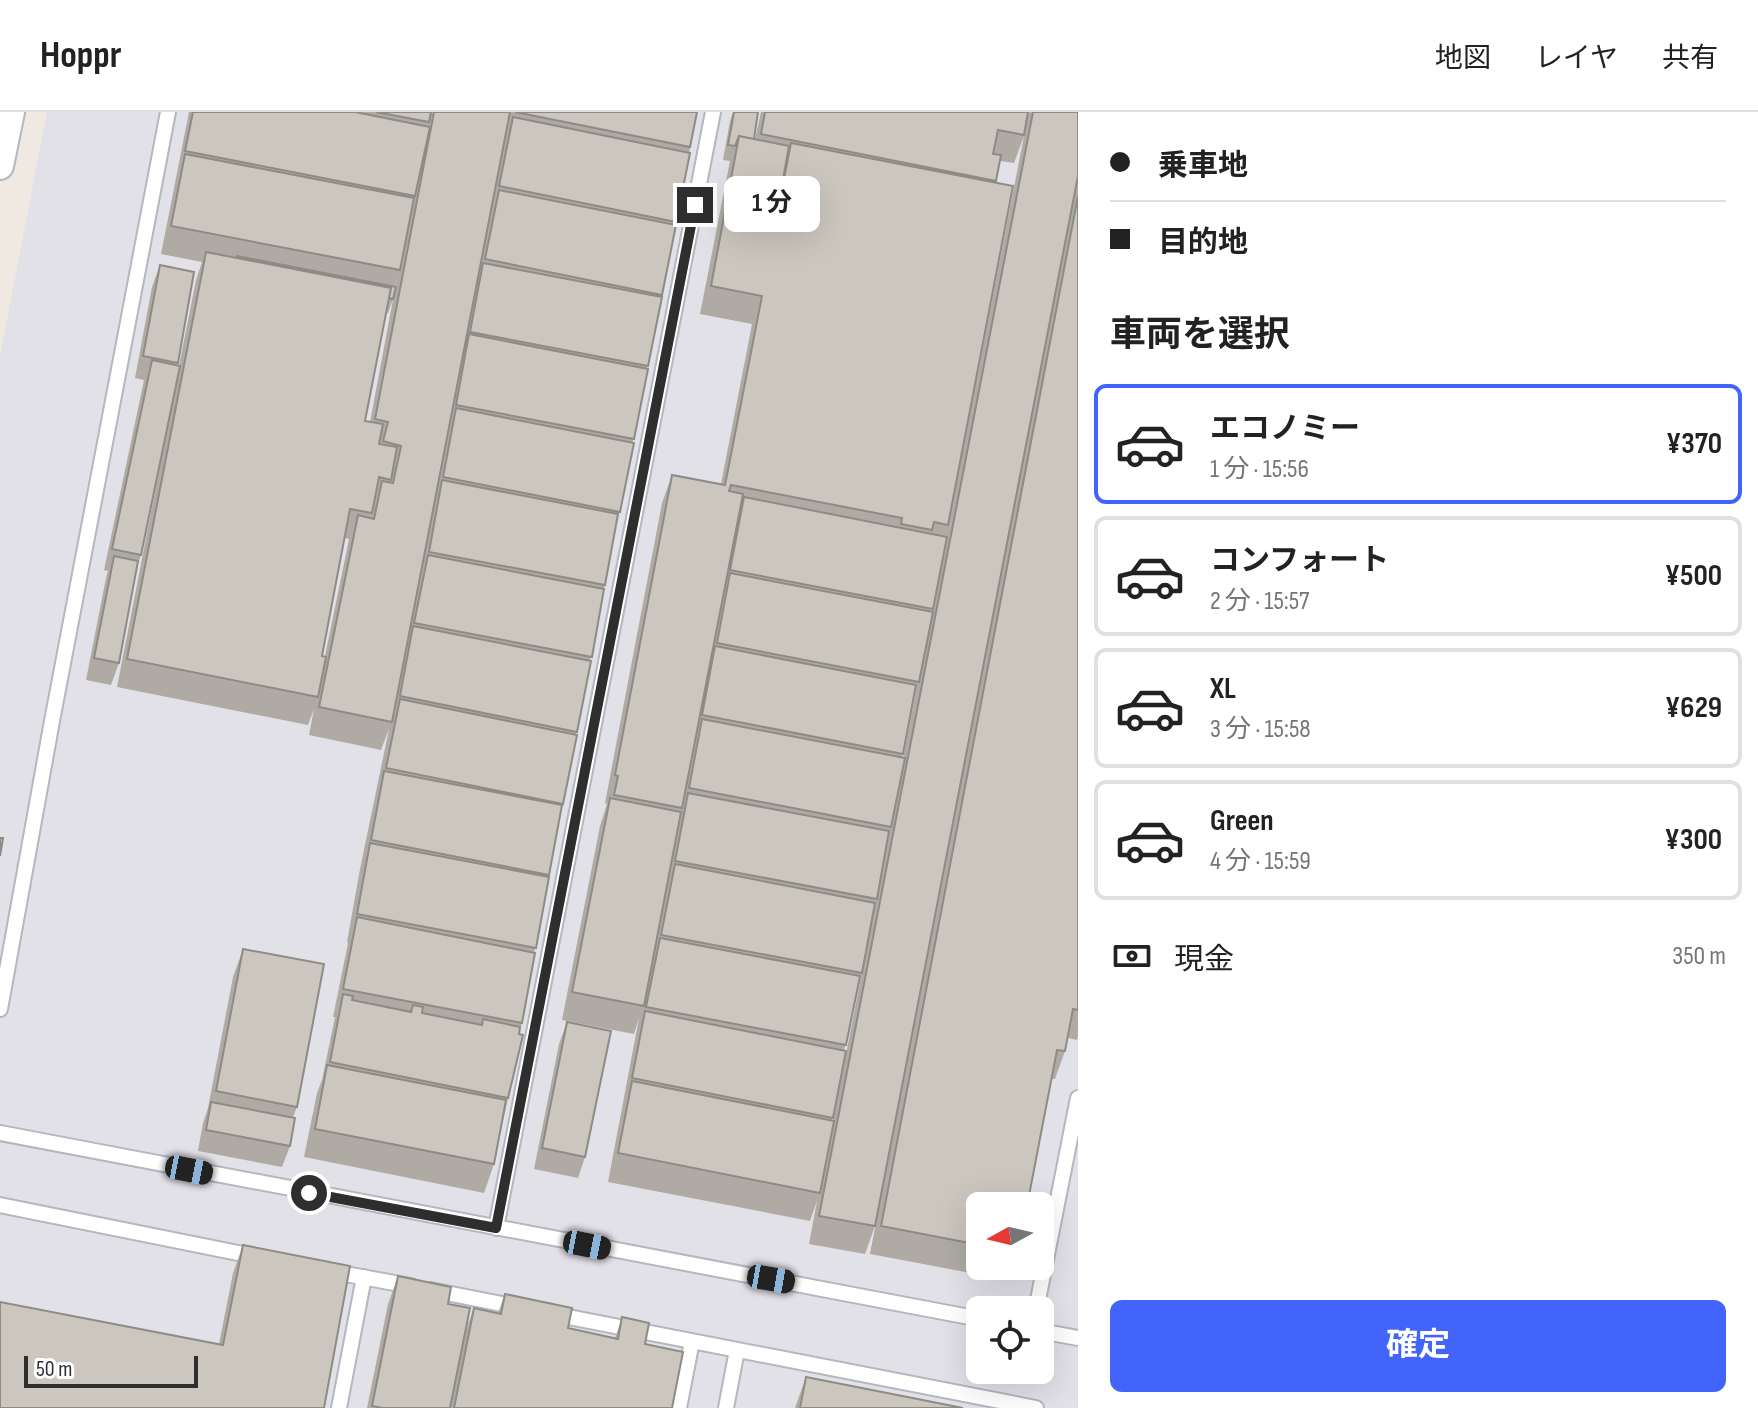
<!DOCTYPE html>
<html lang="ja">
<meta charset="utf-8">
<style>
:root{--surface:#fff;--page:#f2f2f2;--text:#222;--muted:#767676;--line:#e0e0e0;--accent:#4264fb}
body{margin:0;font-family:"Sofia Sans Condensed","Noto Sans JP",sans-serif;background:var(--page);color:var(--text);height:100vh;display:flex;flex-direction:column;font-size:30px;white-space:nowrap}
*{box-sizing:border-box;margin:0}
p{font-size:26px;color:var(--muted)}
.icon{flex:none;width:44px;height:44px;fill:none;stroke:currentColor;stroke-width:2;stroke-linecap:round;stroke-linejoin:round}
.map{position:relative;flex:1;overflow:hidden}
.side{display:flex;flex-direction:column;background:var(--surface);width:680px}
.side>*{flex:none}
.guide{display:grid;align-content:center;height:176px;padding:0 32px;background:var(--surface)}
.needle{width:52px;rotate:262deg}
.controls{position:absolute;left:966px;top:1080px;display:grid;gap:16px}
.controls a{display:grid;place-items:center;width:88px;height:88px;border-radius:12px;background:var(--surface);box-shadow:0 8px 32px #0002;font-size:40px}
.scale{position:absolute;left:24px;bottom:20px;width:174px;box-sizing:border-box;padding-left:8px;border:4px solid #2e2e2e;border-top:0;font-size:22px;line-height:28px;white-space:nowrap;color:#2e2e2e;-webkit-text-stroke:6px #fff;paint-order:stroke}
.end{position:absolute;width:36px;height:36px;margin:-18px;border:10px solid #2e2e2e;background:#fff;box-shadow:0 0 0 4px #fff}
.from{border-radius:50%}
.bubble{position:absolute;height:56px;border-radius:12px;background:var(--surface);box-shadow:0 8px 32px #0002;font-size:26px;font-weight:700;line-height:56px;text-align:center}
.car{position:absolute;width:24px;height:48px;margin:-24px -12px;border-radius:10px;box-shadow:0 0 6px 2px #0007;background:linear-gradient(#222 24%,#8ab4d8 0 40%,#222 0 76%,#8ab4d8 0 86%,#222 0)}
.guide b{display:flex;align-items:center;gap:28px;height:76px;font-size:30px}
.guide b+b{border-top:2px solid var(--line)}
.guide i{width:20px;height:20px;background:var(--text)}
ul{padding:0;list-style:none}
li{display:flex;align-items:center;gap:24px;height:120px;margin:0 16px 12px;padding:0 16px;border:4px solid var(--line);border-radius:12px}
li div{flex:1}
li b{display:block;font-size:30px}
li em{font-style:normal;font-weight:700}
li.active{border-color:var(--accent)}
li>.icon{width:72px;height:72px;stroke-width:1.5}
h2{padding:0 32px;font-size:36px;line-height:96px}
.pay{display:flex;align-items:center;gap:20px;height:88px;padding:0 32px;font-size:30px}
.pay p{margin-inline-start:auto}
.action{display:flex;gap:16px;margin-top:auto;padding:16px 32px}
.action a{flex:1;height:92px;border-radius:12px;background:var(--accent);color:#fff;font-size:32px;font-weight:700;line-height:92px;text-align:center}
header{display:flex;align-items:center;gap:48px;box-sizing:border-box;height:112px;padding:0 40px;background:var(--surface);border-bottom:2px solid var(--line)}
header strong{font-size:38px}
nav{display:flex;gap:44px;margin-inline-start:auto;font-size:28px}
main{display:flex;flex:1;min-height:0}
.map>svg:first-child{display:block}
</style>
<header>
<strong>Hoppr</strong>
<nav><a>地図</a><a>レイヤ</a><a>共有</a></nav>
</header>
<main>
<div class="map">
<svg width="1078" height="1296" viewBox="0 0 1078 1296">
<rect width="100%" height="100%" fill="#efe9e1"/>
<path fill="#e3e1e8" fill-rule="evenodd" d="M 47,0 L 1078,0 L 1078,1296 L 0,1296 L 0,244 ZM 980,1094 L 1040,1094 L 1040,1154 L 980,1154 ZM 980,1198 L 1040,1198 L 1040,1258 L 980,1258 Z"/>
<g fill="none" stroke-linecap="round" stroke-linejoin="round">
<g stroke="#b4b7c1" stroke-width="18">
<path id="lane" d="M 0,897 L 52,609 L 168,0
M 0,1021 L 980,1207
M 0,1093 L 258,1145
M 496,1116 L 713,0
M 329,1159 L 411,1174
M 431,1178 L 517,1195
M 1036,1198 L 1078,986
M 553,1202 L 1036,1296
M 1040,1219 L 1078,1226
M 339,1296 L 364,1165
M 679,1296 L 692,1229
M 726,1296 L 737,1238"/>
</g>
<g stroke="#b4b7c1" stroke-width="30">
<path id="street" d="M 0,54 L 11,0"/>
</g>
<use href="#lane" stroke="#fff" stroke-width="14"/>
<use href="#street" stroke="#fff" stroke-width="26"/>
</g>
<path fill="#afaba4" fill-rule="evenodd" d="M 189,0 L 510,0 L 504,28 L 510,0 L 697,0 L 548,765 L 508,986 L 494,1052 L 484,1081 L 304,1045 L 317,981 L 322,968 L 335,905 L 333,905 L 348,831 L 347,830 L 360,757 L 389,617 L 381,638 L 309,623 L 314,597 L 308,613 L 117,575 L 160,354 L 141,443 L 138,452 L 119,551 L 111,573 L 86,568 L 106,466 L 108,459 L 104,458 L 144,268 L 135,266 L 152,175 L 160,153 L 194,160 L 177,253 L 179,254 L 196,168 L 202,150 L 161,142 ZM 397,166 L 370,310 L 365,309 L 386,201 L 388,201 L 393,187 L 395,175 ZM 345,426 L 349,427 L 325,544 L 322,544 Z
M 733,0 L 758,0 L 754,27 L 755,27 L 761,0 L 1028,0 L 1027,5 L 1029,0 L 1078,0 L 1078,924 L 1077,928 L 1068,926 L 1065,939 L 1055,967 L 1051,967 L 980,1094 L 980,1154 L 1013,1154 L 1008,1168 L 870,1142 L 957,693 L 875,1114 L 865,1142 L 809,1132 L 817,1089 L 810,1109 L 608,1070 L 639,906 L 634,922 L 562,908 L 600,714 L 607,692 L 605,691 L 662,391 L 672,363 L 721,372 L 752,212 L 700,202 L 730,49 L 723,48 L 730,9 ZM 1024,24 L 965,327 L 995,71 L 1000,49 L 1014,51 ZM 916,579 L 903,646 L 902,646 L 914,585 ZM 861,865 L 833,1009 L 832,1009 L 846,939 L 844,939 Z
M 243,837 L 297,995 L 293,1005 L 290,1034 L 282,1055 L 198,1039 L 203,1011 L 208,996 L 233,865 Z
M 567,910 L 585,1045 L 578,1066 L 534,1057 L 559,932 Z
M 243,1133 L 324,1296 L 219,1232 L 233,1161 Z
M 398,1164 L 448,1192 L 467,1215 L 474,1196 L 498,1201 L 505,1182 L 568,1216 L 615,1226 L 622,1205 L 645,1232 L 672,1296 L 367,1296 L 388,1192 Z
M 806,1265 L 963,1296 L 795,1296 Z"/>
<path fill="#cbc7bf" stroke="#8e8b86" stroke-width="2" d="M 193,0 L 355,0 L 430,15 L 415,84 L 185,39 Z
M 376,0 L 431,0 L 429,10 Z
M 434,0 L 510,0 L 392,610 L 319,595 L 358,403 L 374,407 L 382,369 L 393,371 L 401,334 L 383,329 L 388,310 L 375,307 Z
M 515,0 L 697,0 L 690,35 Z
M 734,0 L 758,0 L 754,27 L 739,24 L 735,34 L 728,33 Z
M 765,0 L 1028,0 L 1024,23 L 998,18 L 993,42 L 1001,43 L 996,69 L 761,22 Z
M 1033,0 L 1078,0 L 1078,64 L 875,1114 L 819,1104 Z
M 513,5 L 690,41 L 676,110 L 499,74 Z
M 739,24 L 789,34 L 774,118 L 791,31 L 1013,74 L 948,413 L 934,410 L 932,418 L 901,412 L 902,406 L 731,373 L 729,379 L 743,382 L 682,696 L 614,683 L 618,664 L 615,663 L 672,363 L 725,373 L 762,184 L 711,174 Z
M 185,42 L 414,86 L 400,158 L 171,114 Z
M 499,78 L 676,113 L 662,183 L 485,147 Z
M 1078,84 L 1078,898 L 1073,897 L 1065,939 L 1057,938 L 1027,1094 L 980,1094 L 980,1133 L 881,1114 Z
M 206,140 L 391,176 L 365,309 L 383,312 L 379,332 L 397,335 L 391,368 L 379,365 L 372,401 L 350,397 L 322,544 L 326,545 L 318,585 L 127,547 Z
M 237,144 L 396,175 L 393,187 L 389,186 L 391,176 L 237,146 Z
M 483,151 L 662,185 L 648,254 L 470,220 Z
M 160,153 L 194,160 L 178,251 L 143,244 Z
M 469,222 L 648,257 L 634,327 L 456,293 Z
M 152,248 L 180,254 L 141,443 L 112,437 Z
M 456,296 L 634,331 L 620,400 L 443,365 Z
M 442,368 L 618,402 L 605,473 L 429,440 Z
M 744,385 L 947,425 L 933,497 L 730,458 Z
M 428,443 L 604,477 L 592,545 L 414,511 Z
M 114,444 L 138,449 L 119,551 L 94,546 Z
M 730,461 L 933,500 L 919,570 L 717,531 Z
M 413,514 L 591,549 L 577,620 L 400,584 Z
M 715,534 L 916,573 L 903,642 L 702,603 Z
M 400,587 L 577,623 L 563,692 L 386,656 Z
M 702,607 L 905,646 L 891,715 L 689,676 Z
M 384,659 L 562,693 L 549,763 L 371,728 Z
M 688,681 L 889,719 L 877,787 L 675,749 Z
M 610,686 L 681,700 L 644,894 L 572,880 Z
M 0,726 L 3,726 L 0,744 Z
M 370,731 L 549,765 L 536,836 L 357,802 Z
M 675,752 L 875,791 L 862,861 L 661,823 Z
M 357,805 L 535,841 L 522,911 L 343,877 Z
M 660,826 L 860,864 L 846,933 L 646,895 Z
M 243,837 L 324,852 L 297,995 L 216,979 Z
M 343,882 L 353,884 L 352,888 L 411,900 L 413,893 L 423,895 L 422,901 L 482,913 L 483,907 L 520,915 L 519,922 L 523,923 L 508,986 L 330,950 Z
M 645,899 L 846,939 L 833,1006 L 632,966 Z
M 567,910 L 611,919 L 585,1045 L 542,1036 Z
M 327,953 L 506,988 L 494,1052 L 315,1017 Z
M 632,969 L 834,1009 L 820,1081 L 618,1041 Z
M 211,990 L 295,1006 L 290,1034 L 206,1018 Z
M 243,1133 L 350,1154 L 324,1296 L 0,1296 L 0,1190 L 223,1233 Z
M 398,1164 L 451,1175 L 448,1192 L 470,1196 L 450,1296 L 383,1296 L 372,1294 Z
M 505,1182 L 572,1196 L 568,1216 L 618,1227 L 622,1205 L 649,1211 L 645,1232 L 683,1240 L 672,1296 L 454,1296 L 474,1196 L 501,1202 Z
M 806,1265 L 963,1296 L 800,1296 Z"/>
<g fill="none" stroke-linecap="round" stroke-linejoin="round">
<path stroke="#2e2e2e" stroke-width="10" d="M 309,1081 L 496,1116 L 695,93"/>
</g>
</svg>
<div class="controls">
<a><svg class="needle" viewBox="-14 -14 28 28"><path d="M0-13l5 13h-10z" fill="#e53935"/><path d="M0 13l5-13h-10z" fill="#767676"/></svg></a>
<a><svg class="icon" aria-label="locate" viewBox="0 0 24 24"><circle cx="12" cy="12" r="6"/><path d="M12 2v4M12 18v4M2 12h4M18 12h4"/></svg></a>
</div>
<div class="scale">50 m</div>
<i class="end from" style="left:309px;top:1081px"></i>
<i class="end" style="left:695px;top:93px"></i>
<div class="bubble" style="left:724px;top:64px;width:96px">1 分</div>
<i class="car" style="left:189px;top:1058px;rotate:101deg"></i>
<i class="car" style="left:587px;top:1133px;rotate:101deg"></i>
<i class="car" style="left:771px;top:1167px;rotate:100deg"></i>
</div>
<section class="side">
<div class="guide">
<b><i class="from"></i>乗車地</b>
<b><i></i>目的地</b>
</div>
<h2>車両を選択</h2>
<ul>
<li class="active"><svg class="icon" aria-label="car" viewBox="0 0 24 24"><path d="M5 17H2v-5l4-1 3-4h7l3 4 3 1v5h-3M9 17h6M6 11h13"/><circle cx="7" cy="17" r="2"/><circle cx="17" cy="17" r="2"/></svg><div><b>エコノミー</b><p>1 分 · 15:56</p></div><em>¥370</em></li>
<li><svg class="icon" aria-label="car" viewBox="0 0 24 24"><path d="M5 17H2v-5l4-1 3-4h7l3 4 3 1v5h-3M9 17h6M6 11h13"/><circle cx="7" cy="17" r="2"/><circle cx="17" cy="17" r="2"/></svg><div><b>コンフォート</b><p>2 分 · 15:57</p></div><em>¥500</em></li>
<li><svg class="icon" aria-label="car" viewBox="0 0 24 24"><path d="M5 17H2v-5l4-1 3-4h7l3 4 3 1v5h-3M9 17h6M6 11h13"/><circle cx="7" cy="17" r="2"/><circle cx="17" cy="17" r="2"/></svg><div><b>XL</b><p>3 分 · 15:58</p></div><em>¥629</em></li>
<li><svg class="icon" aria-label="car" viewBox="0 0 24 24"><path d="M5 17H2v-5l4-1 3-4h7l3 4 3 1v5h-3M9 17h6M6 11h13"/><circle cx="7" cy="17" r="2"/><circle cx="17" cy="17" r="2"/></svg><div><b>Green</b><p>4 分 · 15:59</p></div><em>¥300</em></li>
</ul>
<div class="pay"><svg class="icon" aria-label="cash" viewBox="0 0 24 24"><path d="M3 7h18v10H3z"/><circle cx="12" cy="12" r="2"/></svg>現金<p>350 m</p></div>
<div class="action"><a>確定</a></div>
</section>
</main>
